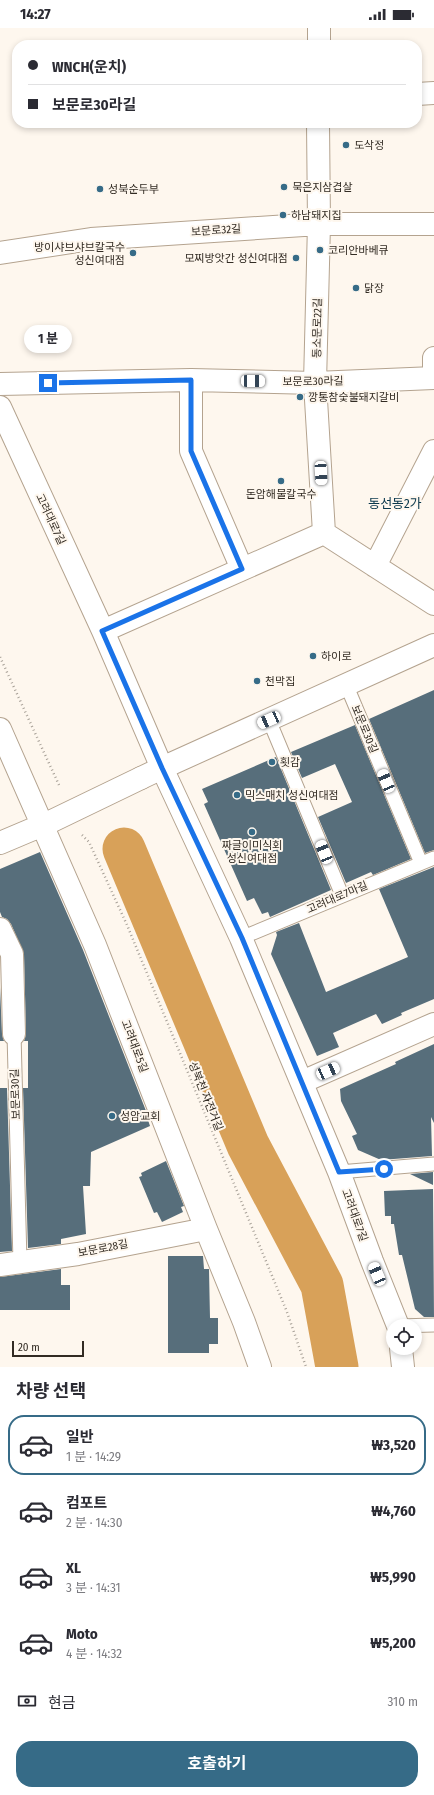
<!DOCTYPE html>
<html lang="ko">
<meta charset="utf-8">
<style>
:root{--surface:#fff;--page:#f2f2f3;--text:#2b2b33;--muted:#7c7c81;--line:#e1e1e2;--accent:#366b87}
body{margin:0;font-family:"Fira Sans Condensed","Noto Sans KR",sans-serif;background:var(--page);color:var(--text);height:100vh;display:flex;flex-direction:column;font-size:15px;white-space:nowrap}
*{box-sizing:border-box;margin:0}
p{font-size:13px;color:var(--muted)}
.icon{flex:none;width:22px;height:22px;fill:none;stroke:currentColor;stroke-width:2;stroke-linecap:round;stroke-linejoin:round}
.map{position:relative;height:1339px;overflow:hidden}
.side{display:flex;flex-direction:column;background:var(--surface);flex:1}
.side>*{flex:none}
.hud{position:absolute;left:12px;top:12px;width:410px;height:88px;border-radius:16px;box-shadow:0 2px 6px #0003;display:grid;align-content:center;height:88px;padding:0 16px;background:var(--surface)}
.fabs{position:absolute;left:386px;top:1291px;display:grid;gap:8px}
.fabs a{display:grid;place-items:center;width:36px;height:36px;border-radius:50%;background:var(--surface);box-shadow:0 2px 6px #0003;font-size:20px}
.scale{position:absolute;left:12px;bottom:10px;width:72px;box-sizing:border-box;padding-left:4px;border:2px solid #322b23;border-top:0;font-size:11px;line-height:14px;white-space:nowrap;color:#322b23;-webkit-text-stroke:3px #fef7ee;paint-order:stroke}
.end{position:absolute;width:18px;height:18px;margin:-9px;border:5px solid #1a73e8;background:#fff;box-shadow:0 0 0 2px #fff}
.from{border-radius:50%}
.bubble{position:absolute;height:28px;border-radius:14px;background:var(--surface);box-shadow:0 2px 6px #0003;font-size:13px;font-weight:700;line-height:28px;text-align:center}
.car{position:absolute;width:12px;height:24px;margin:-12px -6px;border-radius:5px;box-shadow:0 0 3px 1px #0007;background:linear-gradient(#fff 24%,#345 0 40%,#fff 0 76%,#345 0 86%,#fff 0)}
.hud b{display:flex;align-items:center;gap:14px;height:38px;font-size:15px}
.hud b+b{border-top:1px solid var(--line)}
.hud i{width:10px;height:10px;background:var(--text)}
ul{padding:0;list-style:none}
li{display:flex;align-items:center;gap:12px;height:60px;margin:0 8px 6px;padding:0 8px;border:2px solid transparent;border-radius:16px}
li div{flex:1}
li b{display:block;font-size:15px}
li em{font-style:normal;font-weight:700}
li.on{border-color:var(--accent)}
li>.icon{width:36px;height:36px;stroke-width:1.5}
h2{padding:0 16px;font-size:18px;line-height:48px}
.pay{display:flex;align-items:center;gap:10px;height:44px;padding:0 16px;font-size:15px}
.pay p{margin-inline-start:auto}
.action{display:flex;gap:8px;margin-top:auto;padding:8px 16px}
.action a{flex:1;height:46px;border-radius:16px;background:var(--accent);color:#fff;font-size:16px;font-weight:700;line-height:46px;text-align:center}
.status{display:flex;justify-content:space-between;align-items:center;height:28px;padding:0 20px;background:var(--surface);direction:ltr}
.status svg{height:11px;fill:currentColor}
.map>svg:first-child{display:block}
</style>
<div class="status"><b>14:27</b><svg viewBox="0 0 49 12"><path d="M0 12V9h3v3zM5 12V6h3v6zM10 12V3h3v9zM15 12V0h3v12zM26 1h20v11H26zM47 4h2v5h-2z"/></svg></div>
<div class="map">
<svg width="434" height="1339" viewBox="0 0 434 1339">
<rect width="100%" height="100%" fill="#fef7ee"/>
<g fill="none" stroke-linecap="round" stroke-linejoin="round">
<path stroke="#d8a159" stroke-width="43" d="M 124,821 L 248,1117 L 322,1257 L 337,1339"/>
</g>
<path fill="#576e7b" d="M 434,662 L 434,822 L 425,825 L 369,691 Z
M 355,697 L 411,831 L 373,847 L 371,844 L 346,855 L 318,789 L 352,774 L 335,736 L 302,750 L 291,724 Z
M 276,729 L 331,862 L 270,889 L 268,884 L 262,886 L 254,870 L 247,873 L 204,776 L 208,774 L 202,761 Z
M 40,824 L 83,922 L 148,1088 L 147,1089 L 150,1098 L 91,1124 L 90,1158 L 83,1158 L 86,1206 L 61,1211 L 61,1216 L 28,1220 L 23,1060 L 28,1060 L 28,1013 L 24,1013 L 26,1006 L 24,926 L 11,896 L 7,891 L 2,889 L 0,884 L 0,841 Z
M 434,839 L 434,971 L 401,985 L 402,987 L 382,996 L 376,986 L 333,1005 L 339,1019 L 317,1028 L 271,926 L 277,907 L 276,904 L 299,895 L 326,964 L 408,929 L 379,861 Z
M 0,959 L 2,1006 L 4,1013 L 0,1013 Z
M 434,1016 L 434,1095 L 431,1089 L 432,1128 L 381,1132 L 358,1122 L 352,1108 L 357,1106 L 341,1073 L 340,1061 L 396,1036 L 395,1034 Z
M 0,1060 L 7,1060 L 12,1223 L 0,1224 Z
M 166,1133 L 184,1178 L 181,1179 L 183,1184 L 162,1194 L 157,1184 L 154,1185 L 139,1149 L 142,1148 L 141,1145 Z
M 433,1144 L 433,1157 L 410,1146 Z
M 433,1161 L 434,1289 L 424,1289 L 415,1281 L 402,1227 L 399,1227 L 394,1196 L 391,1196 L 391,1188 L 385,1188 L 384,1163 Z
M 168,1228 L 203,1228 L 204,1241 L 209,1241 L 209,1242 L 210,1290 L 218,1290 L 218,1316 L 209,1316 L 209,1325 L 168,1325 Z
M 61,1241 L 61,1257 L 70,1257 L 70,1282 L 0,1282 L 0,1249 Z"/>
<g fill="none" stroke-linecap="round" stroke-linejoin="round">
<g stroke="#b4a38f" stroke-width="15">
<path id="service" d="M 346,656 L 421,835
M 269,692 L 342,867
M 241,910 L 434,830
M 14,1006 L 20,1234
M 339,1144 L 434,1136
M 398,1298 L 434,1297"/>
</g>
<g stroke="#b4a38f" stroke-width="24">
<path id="minor" d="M 319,17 L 319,0
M 417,66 L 434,65
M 318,95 L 319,196 L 315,355 L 324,505
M 0,225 L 91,211 L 319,196 L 434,196
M 434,350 L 434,330
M 191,352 L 191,423 L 242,541
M 0,356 L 191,352 L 315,355 L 434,350
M 0,379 L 103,603 L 162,740 L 241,910 L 339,1144 L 372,1233 L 398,1298
M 324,505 L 434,576
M 375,538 L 434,423
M 103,603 L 324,505
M 0,701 L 95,917 L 206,1201 L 244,1294 L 260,1339
M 162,740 L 434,617
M 0,815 L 52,793 L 141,750
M 0,901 L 12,926 L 14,1006
M 302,1054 L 434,996
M 0,1237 L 78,1226 L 206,1201
M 401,1320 L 403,1339"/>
</g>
<g stroke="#b4a38f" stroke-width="24">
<path id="tertiary" d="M 141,750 L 162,740"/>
</g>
<path stroke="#a9a299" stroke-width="2.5" stroke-dasharray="1 3" stroke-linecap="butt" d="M 0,629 L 59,757
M 82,807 L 89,814 L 127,897 L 287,1284 L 306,1339"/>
<use href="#service" stroke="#fff" stroke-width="13"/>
<use href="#minor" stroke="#fff" stroke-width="22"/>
<use href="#tertiary" stroke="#fff" stroke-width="22"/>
</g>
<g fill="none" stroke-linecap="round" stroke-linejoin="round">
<path stroke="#1a73e8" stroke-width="5" d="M 48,355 L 191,352 L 191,423 L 242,541 L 102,603 L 162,740 L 242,910 L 339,1144 L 384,1141"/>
</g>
<g fill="#366b87" stroke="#fef7ee" stroke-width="1.5">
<circle cx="346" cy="117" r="4"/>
<circle cx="284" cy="159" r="4"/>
<circle cx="100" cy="161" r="4"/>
<circle cx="283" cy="187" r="4"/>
<circle cx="320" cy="222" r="4"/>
<circle cx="133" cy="225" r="4"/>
<circle cx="296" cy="230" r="4"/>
<circle cx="356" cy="260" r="4"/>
<circle cx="300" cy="369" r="4"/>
<circle cx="281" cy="453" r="4"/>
<circle cx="313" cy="628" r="4"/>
<circle cx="257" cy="653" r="4"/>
<circle cx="272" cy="734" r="4"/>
<circle cx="237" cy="767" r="4"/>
<circle cx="252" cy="804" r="4"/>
<circle cx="112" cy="1088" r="4"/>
</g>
<g text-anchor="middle" stroke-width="4" stroke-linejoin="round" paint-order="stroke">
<g font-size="11" fill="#322b23" stroke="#fef7ee" text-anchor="start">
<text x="354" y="121">도삭정</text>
<text x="292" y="163">묵은지삼겹살</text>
<text x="108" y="165">성북순두부</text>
<text x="291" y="191">하남돼지집</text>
<text x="125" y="223" text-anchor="end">방이샤브샤브칼국수<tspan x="125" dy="13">성신여대점</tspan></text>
<text x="328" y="226">코리안바베큐</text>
<text x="288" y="234" text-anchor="end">모찌방앗간 성신여대점</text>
<text x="364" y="264">닭장</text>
<text x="308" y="373">깡통참숯불돼지갈비</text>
<text x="281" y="470" text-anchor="middle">돈암해물칼국수</text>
<text x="321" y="632">하이로</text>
<text x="265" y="657">천막집</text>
<text x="280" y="738">횟감</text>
<text x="245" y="771">믹스매치 성신여대점</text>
<text x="252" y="821" text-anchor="middle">짜글이미식회<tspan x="252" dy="13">성신여대점</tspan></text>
<text x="120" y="1092">성암교회</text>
</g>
<g font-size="11" fill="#322b23" stroke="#fef7ee">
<text transform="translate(216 202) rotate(-4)" y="4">보문로32길</text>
<text transform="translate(317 300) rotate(-89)" y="4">동소문로22길</text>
<text transform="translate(313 353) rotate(-1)" y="4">보문로30라길</text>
<text transform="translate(51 491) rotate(65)" y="4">고려대로7길</text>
<text transform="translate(365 701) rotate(67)" y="4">보문로30길</text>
<text transform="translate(337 869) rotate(-23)" y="4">고려대로7마길</text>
<text transform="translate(135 1018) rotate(69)" y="4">고려대로5길</text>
<text transform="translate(15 1066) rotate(-92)" y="4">보문로30길</text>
<text transform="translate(206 1068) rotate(68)" y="4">성북천 자전거길</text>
<text transform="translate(355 1187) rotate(70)" y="4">고려대로7길</text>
<text transform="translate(103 1220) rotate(-11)" y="4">보문로28길</text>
</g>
<g font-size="13" fill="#09374c" stroke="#fef7ee">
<text x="395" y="480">동선동2가</text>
</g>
</g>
</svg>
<div class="fabs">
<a><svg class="icon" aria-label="locate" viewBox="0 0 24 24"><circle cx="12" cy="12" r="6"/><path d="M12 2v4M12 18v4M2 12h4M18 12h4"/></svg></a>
</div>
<div class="scale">20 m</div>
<i class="end from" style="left:384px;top:1141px"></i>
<i class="end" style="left:48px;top:355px"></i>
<div class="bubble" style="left:24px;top:297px;width:48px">1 분</div>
<i class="car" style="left:253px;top:353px;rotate:91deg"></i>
<i class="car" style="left:321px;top:445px;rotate:177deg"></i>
<i class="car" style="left:269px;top:692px;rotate:246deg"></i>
<i class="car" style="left:386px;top:753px;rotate:337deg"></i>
<i class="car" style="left:324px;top:824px;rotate:338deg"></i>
<i class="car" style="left:328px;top:1043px;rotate:66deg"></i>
<i class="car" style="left:377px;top:1246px;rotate:337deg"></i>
<div class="hud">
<b><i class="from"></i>WNCH(운치)</b>
<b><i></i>보문로30라길</b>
</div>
</div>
<section class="side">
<h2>차량 선택</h2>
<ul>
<li class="on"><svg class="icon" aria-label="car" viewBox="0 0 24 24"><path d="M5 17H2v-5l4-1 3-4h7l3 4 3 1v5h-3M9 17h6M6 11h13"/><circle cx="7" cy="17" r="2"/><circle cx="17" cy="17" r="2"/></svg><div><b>일반</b><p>1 분 · 14:29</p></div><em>₩3,520</em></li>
<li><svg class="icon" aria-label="car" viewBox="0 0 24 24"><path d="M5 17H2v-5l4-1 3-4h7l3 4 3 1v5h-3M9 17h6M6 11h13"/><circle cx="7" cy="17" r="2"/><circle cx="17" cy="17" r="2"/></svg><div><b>컴포트</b><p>2 분 · 14:30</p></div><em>₩4,760</em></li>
<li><svg class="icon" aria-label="car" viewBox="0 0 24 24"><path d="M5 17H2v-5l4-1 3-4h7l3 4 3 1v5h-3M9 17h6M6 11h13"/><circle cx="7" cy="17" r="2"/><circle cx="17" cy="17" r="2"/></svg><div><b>XL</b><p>3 분 · 14:31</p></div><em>₩5,990</em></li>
<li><svg class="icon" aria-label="car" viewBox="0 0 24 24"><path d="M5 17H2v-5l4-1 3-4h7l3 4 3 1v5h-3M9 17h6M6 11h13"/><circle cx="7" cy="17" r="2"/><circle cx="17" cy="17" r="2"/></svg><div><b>Moto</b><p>4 분 · 14:32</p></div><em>₩5,200</em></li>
</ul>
<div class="pay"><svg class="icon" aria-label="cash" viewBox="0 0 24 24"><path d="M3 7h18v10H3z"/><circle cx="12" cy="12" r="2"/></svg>현금<p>310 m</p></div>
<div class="action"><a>호출하기</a></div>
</section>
